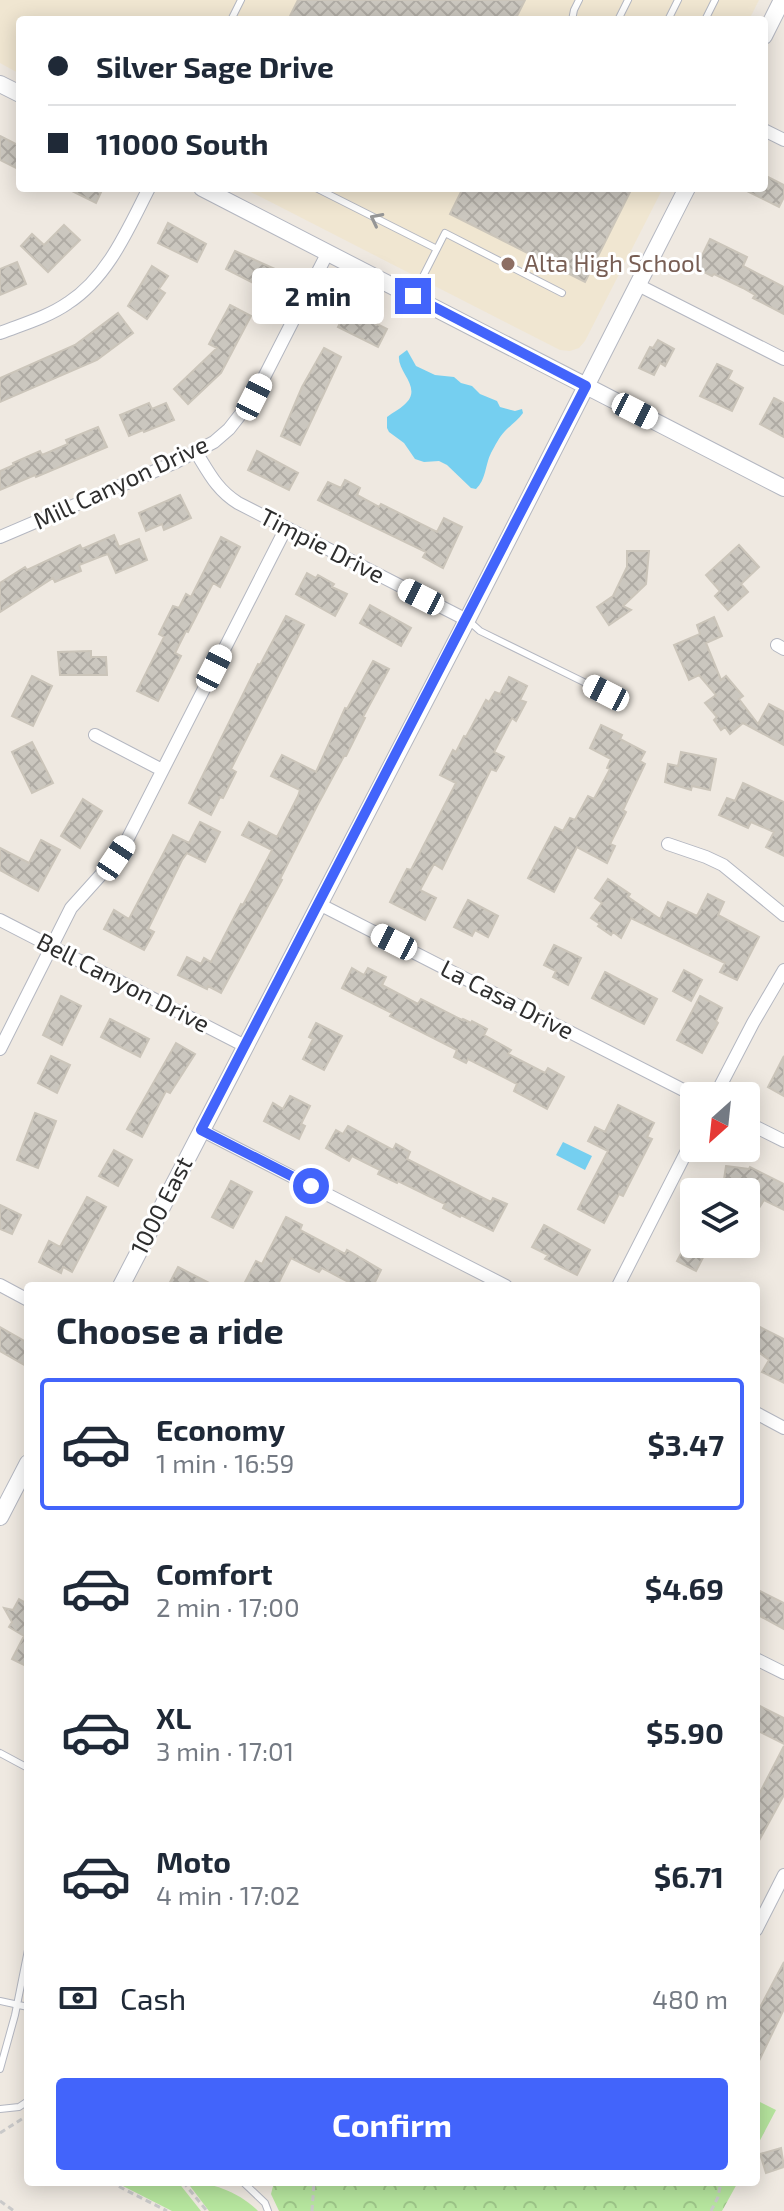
<!DOCTYPE html>
<meta charset="utf-8">
<style>
:root{--surface:#fff;--page:#f2f2f3;--text:#1f2937;--muted:#747a83;--line:#e0e1e3;--accent:#4264fb}
body{margin:0;font-family:"Exo 2",sans-serif;background:var(--page);color:var(--text);height:100vh;display:flex;flex-direction:column;font-size:30px;white-space:nowrap}
*{box-sizing:border-box;margin:0}
p{font-size:26px;color:var(--muted)}
.icon{flex:none;width:44px;height:44px;fill:none;stroke:currentColor;stroke-width:2;stroke-linecap:round;stroke-linejoin:round}
.map{position:relative;flex:1;overflow:hidden}
.details{position:absolute;left:24px;top:1282px;width:736px;height:904px;display:flex;flex-direction:column;background:var(--surface);border-radius:8px;box-shadow:0 4px 20px #0003}
.details>*{flex:none}
.banner{position:absolute;left:16px;top:16px;width:752px;height:176px;border-radius:8px;box-shadow:0 4px 20px #0003;display:grid;align-content:center;height:176px;padding:0 32px;background:var(--surface)}
.needle{width:52px;rotate:207deg}
.fabs{position:absolute;left:680px;top:1082px;display:grid;gap:16px}
.fabs a{display:grid;place-items:center;width:80px;height:80px;border-radius:8px;background:var(--surface);box-shadow:0 4px 20px #0003;font-size:40px}
.end{position:absolute;width:36px;height:36px;margin:-18px;border:10px solid #4264fb;background:#fff;box-shadow:0 0 0 4px #fff}
.from{border-radius:50%}
.bubble{position:absolute;height:56px;border-radius:8px;background:var(--surface);box-shadow:0 4px 20px #0003;font-size:26px;font-weight:700;line-height:56px;text-align:center}
.car{position:absolute;width:24px;height:48px;margin:-24px -12px;border-radius:10px;box-shadow:0 0 6px 2px #0007;background:linear-gradient(#fff 24%,#345 0 40%,#fff 0 76%,#345 0 86%,#fff 0)}
.banner b{display:flex;align-items:center;gap:28px;height:76px;font-size:30px}
.banner b+b{border-top:2px solid var(--line)}
.banner i{width:20px;height:20px;background:var(--text)}
ul{padding:0;list-style:none}
li{display:flex;align-items:center;gap:24px;height:132px;margin:0 16px 12px;padding:0 16px;border:4px solid transparent;border-radius:8px}
li div{flex:1}
li b{display:block;font-size:30px}
li em{font-style:normal;font-weight:700}
li.on{border-color:var(--accent)}
li>.icon{width:72px;height:72px;stroke-width:1.5}
h2{padding:0 32px;font-size:36px;line-height:96px}
.pay{display:flex;align-items:center;gap:20px;height:88px;padding:0 32px;font-size:30px}
.pay p{margin-inline-start:auto}
.action{display:flex;gap:16px;margin-top:auto;padding:16px 32px}
.action a{flex:1;height:92px;border-radius:8px;background:var(--accent);color:#fff;font-size:32px;font-weight:700;line-height:92px;text-align:center}
.map>svg:first-child{display:block}
</style>
<div class="map">
<svg width="784" height="2211" viewBox="0 0 784 2211">
<defs>
<pattern id="forest-crowns" width="20" height="18" patternUnits="userSpaceOnUse" patternTransform="scale(2)"><rect width="20" height="18" fill="#b6e59e"/><path d="M2 6a3 3 0 1 1 6 0M12 15a3 3 0 1 1 6 0" fill="none" stroke="#9dc588"/></pattern>
<pattern id="building-cross-hatch" width="8" height="8" patternUnits="userSpaceOnUse" patternTransform="scale(2)"><rect width="8" height="8" fill="#cbc7bf"/><path d="M0 0l8 8M0 8l8-8" fill="none" stroke="#afaba4"/></pattern>
</defs>
<rect width="100%" height="100%" fill="#efe9e1"/>
<path fill="#f0e6d1" d="M 0,0 L 759,0 L 749,20 L 20,20 L 20,74 L 0,63 Z
M 243,188 L 663,188 L 585,341 L 579,348 L 570,351 L 560,350 Z"/>
<path fill="#b6e59e" d="M 115,2182 L 178,2182 L 201,2211 L 172,2211 Z
M 187,2182 C 212,2182 239,2192 258,2211 L 209,2211 Z"/>
<path fill="url(#forest-crowns)" d="M 756,2100 L 776,2110 L 756,2148 Z
M 274,2182 L 738,2182 L 722,2211 L 279,2211 L 271,2194 Z"/>
<path fill="#75cff0" d="M 407,350 L 416,366 L 435,375 L 454,377 L 461,383 L 472,386 L 480,394 L 497,401 L 500,407 L 515,411 L 522,409 L 523,413 C 518,420 511,425 505,431 C 499,437 495,446 491,453 C 485,465 486,480 476,489 L 471,488 L 447,465 L 439,461 L 424,462 L 415,459 L 404,443 L 389,432 L 387,428 L 387,417 C 393,412 399,410 404,405 C 424,388 397,373 399,356 Z
M 563,1142 L 592,1156 L 585,1170 L 556,1155 Z"/>
<path fill="url(#building-cross-hatch)" stroke="#cbc5ba" stroke-width="2" d="M 298,0 L 525,0 L 515,20 L 288,20 Z
M 0,136 L 20,146 L 20,170 L 0,160 Z
M 764,175 L 784,185 L 784,197 L 779,207 L 741,188 L 764,188 Z
M 66,188 L 103,188 L 96,203 Z
M 463,188 L 632,188 L 585,282 L 450,214 Z
M 168,223 L 206,244 L 197,262 L 158,243 Z
M 64,225 L 80,240 L 48,272 L 21,246 L 32,234 L 44,245 Z
M 710,239 L 747,257 L 743,266 L 784,287 L 784,314 L 753,298 L 755,295 L 743,288 L 714,274 L 712,276 L 696,268 Z
M 235,251 L 275,269 L 265,289 L 226,269 Z
M 17,262 L 26,284 L 0,295 L 0,269 Z
M 152,266 L 168,276 L 159,289 L 165,293 L 147,319 L 128,306 Z
M 230,305 L 251,316 L 221,373 L 188,404 L 174,389 L 217,348 L 209,344 Z
M 347,309 L 387,329 L 378,347 L 338,327 Z
M 118,313 L 133,333 L 97,360 L 0,402 L 0,378 L 75,345 Z
M 658,340 L 674,349 L 665,366 L 660,363 L 654,375 L 639,368 L 650,347 L 653,348 Z
M 324,348 L 341,357 L 300,445 L 281,436 L 302,387 Z
M 717,364 L 732,371 L 728,379 L 743,388 L 732,411 L 700,396 Z
M 774,398 L 784,403 L 784,437 L 760,424 Z
M 149,403 L 152,409 L 166,403 L 174,420 L 144,432 L 143,430 L 129,436 L 120,415 Z
M 98,427 L 107,447 L 36,477 L 35,475 L 0,490 L 0,471 L 14,465 L 13,463 L 40,451 L 42,455 L 68,444 L 66,440 Z
M 257,451 L 298,473 L 289,490 L 248,470 Z
M 345,480 L 360,488 L 357,495 L 379,507 L 381,504 L 437,532 L 444,518 L 462,527 L 443,568 L 423,557 L 426,552 L 318,500 L 328,482 L 341,488 Z
M 180,495 L 191,518 L 164,530 L 162,524 L 146,531 L 139,513 Z
M 114,535 L 119,547 L 139,539 L 147,560 L 116,573 L 108,554 L 102,556 L 79,565 L 81,571 L 55,582 L 53,578 L 0,612 L 0,583 L 25,567 L 27,570 L 80,545 L 82,549 Z
M 221,537 L 240,547 L 220,587 L 213,583 L 188,632 L 186,631 L 175,653 L 181,656 L 158,701 L 137,691 L 164,637 L 159,634 L 173,606 L 179,608 L 186,594 L 191,597 Z
M 739,545 L 759,567 L 741,584 L 748,592 L 728,610 L 715,596 L 720,591 L 706,575 Z
M 627,551 L 649,551 L 646,584 L 623,606 L 631,610 L 609,625 L 597,607 L 613,596 L 627,567 Z
M 307,573 L 316,578 L 318,575 L 334,584 L 332,587 L 347,594 L 335,616 L 296,594 Z
M 370,605 L 411,628 L 401,646 L 360,623 Z
M 286,616 L 304,625 L 231,769 L 236,772 L 223,798 L 220,797 L 211,815 L 189,803 L 258,664 L 260,665 Z
M 714,617 L 722,636 L 706,643 L 721,680 L 726,676 L 743,696 L 739,699 L 758,724 L 769,704 L 784,712 L 784,745 L 743,723 L 730,734 L 725,727 L 721,730 L 714,720 L 717,717 L 705,703 L 716,695 L 699,675 L 689,680 L 674,645 L 700,634 L 697,625 Z
M 91,651 L 91,657 L 106,657 L 107,675 L 60,675 L 58,652 Z
M 373,661 L 389,669 L 363,717 L 365,718 L 346,756 L 344,756 L 317,806 L 280,879 L 282,880 L 221,993 L 208,986 L 207,989 L 178,975 L 187,957 L 201,964 L 204,958 L 211,962 L 241,904 L 243,905 L 272,850 L 242,835 L 249,822 L 277,837 L 298,796 L 300,790 L 271,776 L 282,755 L 316,772 L 345,708 L 347,709 Z
M 32,676 L 52,686 L 33,726 L 12,716 Z
M 509,677 L 527,686 L 520,700 L 526,702 L 516,721 L 512,718 L 494,752 L 504,757 L 496,771 L 491,769 L 442,869 L 434,864 L 420,890 L 436,898 L 425,920 L 390,902 L 407,869 L 411,870 L 456,783 L 440,775 L 453,750 L 456,752 L 464,736 L 466,737 L 486,700 L 489,702 L 495,692 L 500,694 Z
M 601,725 L 622,735 L 620,739 L 645,752 L 640,761 L 645,764 L 623,810 L 626,812 L 610,844 L 615,846 L 607,863 L 577,847 L 554,892 L 528,878 L 555,827 L 563,831 L 570,818 L 575,820 L 588,796 L 594,799 L 610,769 L 607,768 L 611,759 L 590,748 Z
M 32,742 L 53,783 L 32,793 L 12,752 Z
M 681,752 L 716,759 L 710,790 L 692,786 L 691,790 L 665,782 L 668,764 L 678,766 Z
M 743,783 L 784,802 L 784,856 L 766,847 L 774,832 L 751,822 L 748,828 L 719,815 L 727,798 L 735,801 Z
M 83,799 L 102,811 L 80,848 L 61,836 Z
M 200,822 L 220,832 L 205,862 L 187,853 L 182,860 L 148,929 L 154,932 L 144,950 L 104,929 L 114,910 L 129,919 L 173,835 L 189,843 Z
M 41,840 L 60,850 L 38,891 L 0,870 L 0,848 L 29,863 Z
M 608,879 L 630,894 L 628,897 L 660,919 L 668,902 L 697,916 L 708,894 L 724,902 L 718,915 L 759,937 L 737,980 L 720,972 L 725,963 L 631,918 L 621,938 L 613,932 L 611,935 L 598,926 L 600,924 L 591,918 L 602,903 L 595,898 Z
M 468,900 L 498,916 L 488,937 L 475,930 L 472,936 L 454,927 Z
M 554,945 L 581,958 L 568,985 L 553,977 L 556,971 L 544,965 Z
M 352,968 L 364,975 L 368,968 L 386,977 L 382,985 L 418,1004 L 421,999 L 462,1020 L 463,1019 L 471,1023 L 472,1021 L 487,1029 L 484,1035 L 511,1050 L 508,1054 L 545,1073 L 548,1068 L 564,1077 L 547,1109 L 514,1091 L 517,1084 L 468,1059 L 466,1063 L 454,1057 L 457,1050 L 390,1016 L 392,1013 L 342,988 Z
M 684,970 L 702,980 L 691,1001 L 673,991 Z
M 605,972 L 657,999 L 644,1024 L 592,998 Z
M 61,996 L 81,1006 L 62,1045 L 43,1035 Z
M 700,996 L 722,1008 L 716,1021 L 718,1023 L 702,1053 L 677,1040 Z
M 110,1019 L 149,1039 L 140,1057 L 101,1037 Z
M 316,1023 L 342,1036 L 324,1070 L 303,1059 L 313,1039 L 309,1037 Z
M 176,1043 L 195,1054 L 170,1093 L 166,1091 L 142,1137 L 127,1129 Z
M 51,1056 L 70,1065 L 57,1093 L 38,1083 Z
M 784,1056 L 784,1096 L 768,1087 Z
M 290,1096 L 310,1106 L 301,1124 L 305,1126 L 299,1139 L 264,1121 L 273,1103 L 283,1109 Z
M 618,1105 L 654,1123 L 647,1137 L 652,1139 L 623,1196 L 619,1194 L 604,1223 L 578,1209 L 608,1151 L 588,1141 L 595,1127 L 605,1132 Z
M 35,1113 L 56,1121 L 38,1168 L 17,1160 Z
M 348,1126 L 393,1150 L 396,1144 L 410,1152 L 407,1159 L 491,1202 L 493,1198 L 507,1204 L 493,1231 L 461,1215 L 460,1217 L 443,1208 L 445,1204 L 398,1181 L 397,1183 L 378,1174 L 380,1170 L 352,1156 L 349,1161 L 326,1148 L 336,1130 L 343,1134 Z
M 114,1150 L 132,1160 L 118,1186 L 99,1176 Z
M 726,1166 L 749,1169 L 750,1167 L 784,1184 L 784,1210 L 764,1200 L 759,1208 L 746,1202 L 746,1189 L 723,1186 Z
M 231,1181 L 252,1192 L 233,1228 L 212,1217 Z
M 87,1197 L 106,1207 L 72,1272 L 63,1267 L 61,1273 L 39,1262 L 49,1241 L 60,1247 Z
M 0,1205 L 21,1215 L 12,1234 L 0,1229 Z
M 286,1217 L 302,1225 L 300,1230 L 345,1254 L 347,1250 L 381,1270 L 373,1286 L 356,1286 L 322,1268 L 319,1272 L 291,1258 L 277,1286 L 243,1286 L 256,1261 L 262,1264 Z
M 544,1225 L 590,1250 L 577,1275 L 545,1259 L 548,1255 L 532,1247 Z
M 686,1244 L 710,1244 L 696,1271 L 677,1261 Z
M 178,1267 L 215,1286 L 168,1286 Z
M 756,1325 L 784,1339 L 784,1383 L 762,1372 L 769,1360 L 756,1350 Z
M 0,1327 L 28,1343 L 28,1367 L 0,1351 Z
M 756,1589 L 784,1603 L 784,1629 L 756,1614 Z
M 19,1599 L 28,1604 L 28,1667 L 12,1659 L 24,1636 L 9,1627 L 12,1622 L 4,1608 L 13,1610 Z
M 756,1704 L 784,1718 L 784,1744 L 756,1730 Z
M 784,1746 L 784,1795 L 756,1846 L 756,1800 Z
M 784,1962 L 784,2009 L 756,2067 L 756,2015 Z
M 781,2148 L 784,2167 L 766,2173 L 760,2154 Z"/>
<g fill="none" stroke-linecap="round" stroke-linejoin="round">
<g stroke="#b4b7c1" stroke-width="8">
<path id="service" d="M 231,20 L 241,0
M 572,20 L 574,10 L 579,0
M 618,20 L 628,0
M 668,20 L 678,0
M 705,20 L 715,0
M 316,188 L 437,249
M 413,296 L 445,233 L 562,293
M 470,622 L 480,631 L 606,693
M 0,1753 L 28,1768
M 0,2001 L 28,2007
M 0,2069 L 15,2015 L 28,1950
M 0,2109 L 19,2107 L 28,2101
M 243,2182 L 265,2203 L 268,2211"/>
</g>
<g stroke="#b4b7c1" stroke-width="14">
<path id="minor" d="M 764,130 L 784,140
M 638,285 L 784,359
M 0,333 C 23,324 48,317 68,303 C 108,277 128,229 149,188
M 196,452 C 209,473 217,490 238,503 L 467,620
M 0,537 L 176,462 L 214,442 L 229,429 L 254,397 L 328,252
M 777,645 L 784,649
M 95,735 L 162,770
M 668,844 L 706,857 L 723,865 L 784,915
M 319,904 L 695,1096
M 0,920 L 245,1046
M 0,1049 L 71,908 L 116,858 L 125,844 L 286,528
M 715,1096 L 753,1023 L 784,970
M 746,1122 L 784,1141
M 201,1130 L 506,1286
M 0,1285 L 28,1300
M 618,1286 L 694,1137
M 756,1413 L 784,1428
M 756,1659 L 784,1673
M 756,1930 L 784,1875"/>
</g>
<g stroke="#b4b7c1" stroke-width="18">
<path id="tertiary" d="M 764,36 L 782,0
M 0,84 L 20,94
M 202,188 L 784,488
M 121,1286 L 467,620 L 687,188
M 0,1517 L 28,1463"/>
</g>
<path stroke="#c9c9c9" stroke-width="3" stroke-dasharray="6 4" stroke-linecap="butt" d="M 0,2133 L 25,2117
M 110,2182 L 167,2211
M 183,2182 L 207,2211
M 0,2201 L 14,2211
M 312,2211 L 314,2182
M 711,2211 L 718,2197 L 721,2182"/>
<use href="#service" stroke="#fff" stroke-width="6"/>
<use href="#minor" stroke="#fff" stroke-width="12"/>
<use href="#tertiary" stroke="#fff" stroke-width="16"/>
</g>
<defs><path id="oneway-chevron" d="M-2-3.5L2.5 0L-2 3.5" fill="none" stroke-width="1.6" stroke-linecap="round" stroke-linejoin="round" transform="scale(2)"/></defs>
<use stroke="#969696" href="#oneway-chevron" transform="translate(376 219) rotate(-153)"/>
<g fill="none" stroke-linecap="round" stroke-linejoin="round">
<path stroke="#4264fb" stroke-width="10" d="M 311,1186 L 201,1130 L 586,386 L 413,296"/>
</g>
<circle fill="#8d6e63" stroke="#fff" stroke-width="3" cx="508" cy="264" r="8"/>
<g text-anchor="middle" stroke-width="6" stroke-linejoin="round" paint-order="stroke">
<g font-size="24" fill="#785e54" stroke="#fff" text-anchor="start">
<text x="524" y="272">Alta High School</text>
</g>
<g font-size="24" fill="#2e2e2e" stroke="#fff">
<text transform="translate(121 483) rotate(-25)" y="8">Mill Canyon Drive</text>
<text transform="translate(322 546) rotate(27)" y="8">Timpie Drive</text>
<text transform="translate(123 983) rotate(27)" y="8">Bell Canyon Drive</text>
<text transform="translate(507 1000) rotate(27)" y="8">La Casa Drive</text>
<text transform="translate(162 1206) rotate(-63)" y="8">1000 East</text>
</g>
</g>
</svg>
<div class="fabs">
<a><svg class="needle" viewBox="-14 -14 28 28"><path d="M0-13l5 13h-10z" fill="#e53935"/><path d="M0 13l5-13h-10z" fill="#747a83"/></svg></a>
<a><svg class="icon" aria-label="layers" viewBox="0 0 24 24"><path d="M12 4l9 5-9 5-9-5zM3 14l9 5 9-5"/></svg></a>
</div>
<i class="end from" style="left:311px;top:1186px"></i>
<i class="end" style="left:413px;top:296px"></i>
<div class="bubble" style="left:252px;top:268px;width:132px">2 min</div>
<i class="car" style="left:254px;top:397px;rotate:27deg"></i>
<i class="car" style="left:635px;top:411px;rotate:117deg"></i>
<i class="car" style="left:421px;top:597px;rotate:297deg"></i>
<i class="car" style="left:214px;top:668px;rotate:27deg"></i>
<i class="car" style="left:606px;top:693px;rotate:297deg"></i>
<i class="car" style="left:116px;top:858px;rotate:34deg"></i>
<i class="car" style="left:394px;top:942px;rotate:297deg"></i>
<div class="banner">
<b><i class="from"></i>Silver Sage Drive</b>
<b><i></i>11000 South</b>
</div>
<section class="details">
<h2>Choose a ride</h2>
<ul>
<li class="on"><svg class="icon" aria-label="car" viewBox="0 0 24 24"><path d="M5 17H2v-5l4-1 3-4h7l3 4 3 1v5h-3M9 17h6M6 11h13"/><circle cx="7" cy="17" r="2"/><circle cx="17" cy="17" r="2"/></svg><div><b>Economy</b><p>1 min · 16:59</p></div><em>$3.47</em></li>
<li><svg class="icon" aria-label="car" viewBox="0 0 24 24"><path d="M5 17H2v-5l4-1 3-4h7l3 4 3 1v5h-3M9 17h6M6 11h13"/><circle cx="7" cy="17" r="2"/><circle cx="17" cy="17" r="2"/></svg><div><b>Comfort</b><p>2 min · 17:00</p></div><em>$4.69</em></li>
<li><svg class="icon" aria-label="car" viewBox="0 0 24 24"><path d="M5 17H2v-5l4-1 3-4h7l3 4 3 1v5h-3M9 17h6M6 11h13"/><circle cx="7" cy="17" r="2"/><circle cx="17" cy="17" r="2"/></svg><div><b>XL</b><p>3 min · 17:01</p></div><em>$5.90</em></li>
<li><svg class="icon" aria-label="car" viewBox="0 0 24 24"><path d="M5 17H2v-5l4-1 3-4h7l3 4 3 1v5h-3M9 17h6M6 11h13"/><circle cx="7" cy="17" r="2"/><circle cx="17" cy="17" r="2"/></svg><div><b>Moto</b><p>4 min · 17:02</p></div><em>$6.71</em></li>
</ul>
<div class="pay"><svg class="icon" aria-label="cash" viewBox="0 0 24 24"><path d="M3 7h18v10H3z"/><circle cx="12" cy="12" r="2"/></svg>Cash<p>480 m</p></div>
<div class="action"><a>Confirm</a></div>
</section>
</div>
